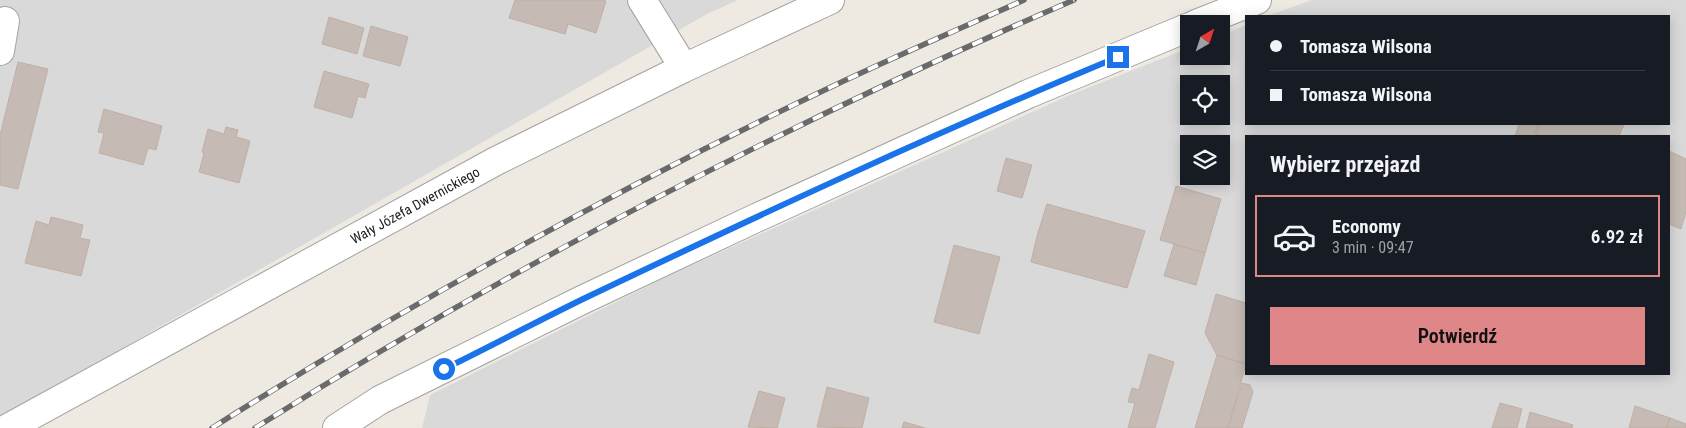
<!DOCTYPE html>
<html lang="pl">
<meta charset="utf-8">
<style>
:root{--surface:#171b24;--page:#20242c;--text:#f1f3f6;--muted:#9ea1a6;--line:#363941;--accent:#df8689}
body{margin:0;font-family:"Roboto Condensed",sans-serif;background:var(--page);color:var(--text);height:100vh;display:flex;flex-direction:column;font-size:19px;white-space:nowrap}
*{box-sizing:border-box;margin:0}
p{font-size:16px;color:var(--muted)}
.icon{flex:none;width:28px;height:28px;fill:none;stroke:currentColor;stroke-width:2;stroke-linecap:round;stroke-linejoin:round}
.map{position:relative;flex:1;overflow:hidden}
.sheet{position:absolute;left:1245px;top:135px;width:425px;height:240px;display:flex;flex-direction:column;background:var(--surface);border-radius:0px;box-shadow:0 2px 12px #0003}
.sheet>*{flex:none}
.hud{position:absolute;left:1245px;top:15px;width:425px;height:110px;border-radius:0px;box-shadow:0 2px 12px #0003;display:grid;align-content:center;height:110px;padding:0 25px;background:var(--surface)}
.needle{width:32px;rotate:39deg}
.controls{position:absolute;left:1180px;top:15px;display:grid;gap:10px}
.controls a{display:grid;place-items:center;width:50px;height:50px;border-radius:0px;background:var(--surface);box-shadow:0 2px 12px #0003;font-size:25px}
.end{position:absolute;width:22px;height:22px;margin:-11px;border:6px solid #1a73e8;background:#fff;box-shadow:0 0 0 2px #fff}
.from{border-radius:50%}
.hud b{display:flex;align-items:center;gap:18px;height:48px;font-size:19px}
.hud b+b{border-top:1px solid var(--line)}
.hud i{width:12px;height:12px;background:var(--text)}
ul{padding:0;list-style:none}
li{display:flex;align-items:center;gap:15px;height:82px;margin:0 10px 8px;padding:0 15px;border:2px solid transparent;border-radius:0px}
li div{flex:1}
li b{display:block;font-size:19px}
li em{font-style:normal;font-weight:600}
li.active{border-color:var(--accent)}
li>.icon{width:45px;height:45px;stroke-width:1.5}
h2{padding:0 25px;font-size:22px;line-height:60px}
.action{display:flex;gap:10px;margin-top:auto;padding:10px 25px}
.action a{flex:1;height:58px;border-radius:0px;background:var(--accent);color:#111;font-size:20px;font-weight:600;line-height:58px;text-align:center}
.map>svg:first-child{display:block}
</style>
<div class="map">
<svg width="1686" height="428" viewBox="0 0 1686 428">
<rect width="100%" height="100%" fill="#eee9e1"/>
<path fill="#dad9d9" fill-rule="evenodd" d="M 0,0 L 738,0 L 707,14 L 0,418 Z
M 1312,0 L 1686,0 L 1686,428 L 422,428 L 430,395 L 672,274 L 1070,95 L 1189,48 L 1189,56 L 1221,56 L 1221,35 L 1246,25 L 1246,124 L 1669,124 L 1669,16 L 1267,16 ZM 1189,84 L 1221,84 L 1221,116 L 1189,116 ZM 1246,136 L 1669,136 L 1669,374 L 1246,374 ZM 1189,144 L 1221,144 L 1221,176 L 1189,176 Z"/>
<path fill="#c5bbb4" stroke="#c0afa3" d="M 515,0 L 602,0 L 606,1 L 596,33 L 568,24 L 565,34 L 509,18 Z
M 329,17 L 364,28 L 357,54 L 322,44 Z
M 371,26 L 408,37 L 400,66 L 363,56 Z
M 18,62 L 48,69 L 18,189 L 0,185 L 0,135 Z
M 324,71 L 369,84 L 365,98 L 358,96 L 352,118 L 314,107 Z
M 104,109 L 162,126 L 156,150 L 148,148 L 143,165 L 99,153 L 104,133 L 98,132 Z
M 1519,124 L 1539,124 L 1535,134 L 1541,136 L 1515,136 Z
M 1539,124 L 1624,124 L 1619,136 L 1541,136 L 1535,134 Z
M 226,127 L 238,130 L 236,137 L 250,141 L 239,183 L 199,172 L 204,153 L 202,152 L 208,129 L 224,134 Z
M 1669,151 L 1686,159 L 1686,212 L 1681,229 L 1669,224 Z
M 1006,158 L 1032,165 L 1022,198 L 997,191 Z
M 1176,186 L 1221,199 L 1205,253 L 1160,240 Z
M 1047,204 L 1145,231 L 1127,288 L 1031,262 L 1037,236 Z
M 51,217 L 83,225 L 80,238 L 90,240 L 81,276 L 25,263 L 36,221 L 49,225 Z
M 1174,244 L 1205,253 L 1196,285 L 1164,276 Z
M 954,245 L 1000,257 L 979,334 L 934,322 Z
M 1216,294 L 1246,303 L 1246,364 L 1217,355 L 1205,333 Z
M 1149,354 L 1174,362 L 1155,428 L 1128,428 L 1135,403 L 1128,402 L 1132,388 L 1139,390 Z
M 1217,355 L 1246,364 L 1228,428 L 1195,428 Z
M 1242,383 L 1250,385 L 1253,392 L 1242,428 L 1228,428 Z
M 827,387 L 869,398 L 862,428 L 817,427 Z
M 759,391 L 785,398 L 777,428 L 748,427 Z
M 1500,403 L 1522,409 L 1517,428 L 1492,428 Z
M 1635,406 L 1670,418 L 1666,428 L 1629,428 Z
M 1530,412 L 1573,425 L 1572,428 L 1526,428 Z
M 1670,418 L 1686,424 L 1686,428 L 1666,428 Z
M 904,422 L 925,428 L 902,428 Z"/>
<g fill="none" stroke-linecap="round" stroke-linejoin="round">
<g stroke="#a3a3a3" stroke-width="30">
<g id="minor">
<path d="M 642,0 L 684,68"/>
<path d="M 1196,24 L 1257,0"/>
<path d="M 0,51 L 5,21"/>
<path id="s1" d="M 8,428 L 496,161 L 684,68 L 830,0"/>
<path d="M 337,428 L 380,400 L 582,300 L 756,218 L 1028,94 L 1189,27"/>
</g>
</g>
<use href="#minor" stroke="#fff" stroke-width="28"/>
<g stroke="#6a6a6a" stroke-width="5.5">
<path id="rail" d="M 212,428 C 411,303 618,188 831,87 C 894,57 959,29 1024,0
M 255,428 C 516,264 790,122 1074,0"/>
</g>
<use href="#rail" stroke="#fff" stroke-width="4" stroke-dasharray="11" stroke-linecap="butt"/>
</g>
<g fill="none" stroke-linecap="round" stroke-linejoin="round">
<path stroke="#1a73e8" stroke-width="6" d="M 444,369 C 491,346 536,322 583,299 C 759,215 937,132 1118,57"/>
</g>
<g text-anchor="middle" stroke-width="4" stroke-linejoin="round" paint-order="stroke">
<g font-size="14" fill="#1c1c1c" stroke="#fff">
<text dy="5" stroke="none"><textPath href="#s1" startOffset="464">Wały Józefa Dwernickiego</textPath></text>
</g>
</g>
</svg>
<div class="controls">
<a><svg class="needle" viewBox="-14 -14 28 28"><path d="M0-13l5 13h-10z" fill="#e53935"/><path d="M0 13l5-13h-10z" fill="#9ea1a6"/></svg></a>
<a><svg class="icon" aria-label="locate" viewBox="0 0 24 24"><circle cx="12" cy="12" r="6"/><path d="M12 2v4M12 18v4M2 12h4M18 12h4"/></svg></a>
<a><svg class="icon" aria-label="layers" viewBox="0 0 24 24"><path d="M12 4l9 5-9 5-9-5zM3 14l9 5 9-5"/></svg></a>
</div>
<i class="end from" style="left:444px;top:369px"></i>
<i class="end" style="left:1118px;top:57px"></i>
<div class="hud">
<b><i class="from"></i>Tomasza Wilsona</b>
<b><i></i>Tomasza Wilsona</b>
</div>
<section class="sheet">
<h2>Wybierz przejazd</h2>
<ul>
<li class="active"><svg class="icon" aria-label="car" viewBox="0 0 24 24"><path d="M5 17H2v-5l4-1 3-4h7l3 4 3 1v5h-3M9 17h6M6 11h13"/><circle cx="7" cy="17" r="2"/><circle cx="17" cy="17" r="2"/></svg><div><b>Economy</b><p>3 min · 09:47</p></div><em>6.92 zł</em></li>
</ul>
<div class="action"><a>Potwierdź</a></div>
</section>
</div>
